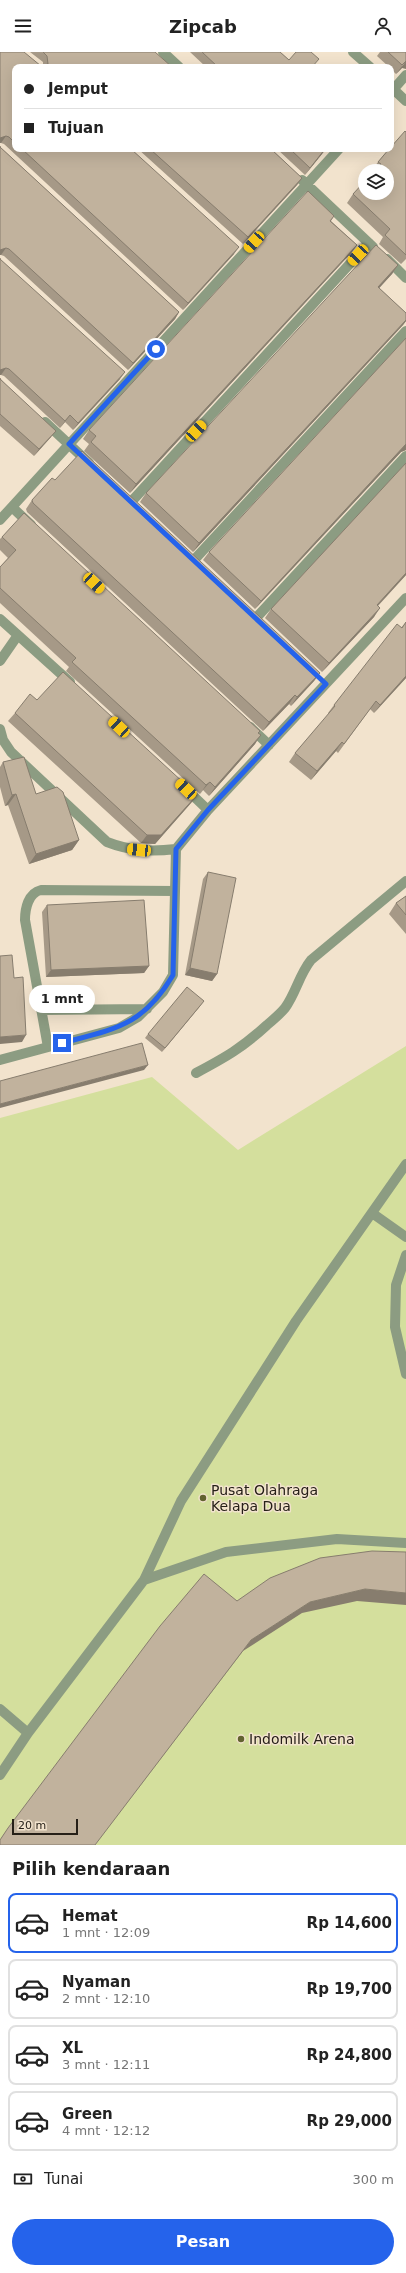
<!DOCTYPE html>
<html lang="id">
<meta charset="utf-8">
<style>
:root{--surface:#fff;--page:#f6f6f6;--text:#222;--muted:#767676;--line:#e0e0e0;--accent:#2563eb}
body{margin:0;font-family:"DejaVu Sans",sans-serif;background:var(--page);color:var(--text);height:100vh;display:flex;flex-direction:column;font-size:15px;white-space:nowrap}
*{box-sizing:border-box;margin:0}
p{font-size:13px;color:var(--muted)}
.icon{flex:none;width:22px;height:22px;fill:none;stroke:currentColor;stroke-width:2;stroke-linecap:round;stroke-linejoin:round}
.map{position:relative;height:1793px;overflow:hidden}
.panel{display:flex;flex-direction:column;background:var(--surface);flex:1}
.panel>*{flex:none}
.top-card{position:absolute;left:12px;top:12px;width:382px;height:88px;border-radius:8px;box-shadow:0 4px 16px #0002;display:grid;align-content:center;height:88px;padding:0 12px;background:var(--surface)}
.fabs{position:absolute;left:358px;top:112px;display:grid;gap:8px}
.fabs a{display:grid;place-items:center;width:36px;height:36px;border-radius:50%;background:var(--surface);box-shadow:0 4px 16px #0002;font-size:20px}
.scale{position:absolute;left:12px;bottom:10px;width:66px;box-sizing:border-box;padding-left:4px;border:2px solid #262018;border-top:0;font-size:11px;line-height:14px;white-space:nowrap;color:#262018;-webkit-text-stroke:3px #f2e3cd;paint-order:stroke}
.end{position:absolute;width:18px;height:18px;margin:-9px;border:5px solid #2563eb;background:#fff;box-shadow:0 0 0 2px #fff}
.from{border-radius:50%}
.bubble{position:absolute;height:28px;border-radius:14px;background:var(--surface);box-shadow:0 4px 16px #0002;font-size:13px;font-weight:600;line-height:28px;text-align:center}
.car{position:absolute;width:12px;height:24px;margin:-12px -6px;border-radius:5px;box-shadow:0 0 3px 1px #0007;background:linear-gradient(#f5c518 24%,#345 0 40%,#f5c518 0 76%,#345 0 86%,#f5c518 0)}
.top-card b{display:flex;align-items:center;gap:14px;height:38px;font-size:15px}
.top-card b+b{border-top:1px solid var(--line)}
.top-card i{width:10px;height:10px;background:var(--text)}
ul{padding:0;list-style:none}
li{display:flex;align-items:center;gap:12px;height:60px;margin:0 8px 6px;padding:0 4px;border:2px solid var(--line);border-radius:8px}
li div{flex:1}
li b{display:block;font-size:15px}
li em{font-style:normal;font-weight:600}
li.on{border-color:var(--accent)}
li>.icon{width:36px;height:36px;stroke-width:1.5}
h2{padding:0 12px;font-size:18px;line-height:48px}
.pay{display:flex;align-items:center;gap:10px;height:44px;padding:0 12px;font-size:15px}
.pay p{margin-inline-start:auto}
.button{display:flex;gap:8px;margin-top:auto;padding:8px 12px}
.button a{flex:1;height:46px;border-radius:24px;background:var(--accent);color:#fff;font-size:16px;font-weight:600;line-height:46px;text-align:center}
header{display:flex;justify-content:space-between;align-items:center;height:52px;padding:0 12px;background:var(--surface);font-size:18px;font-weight:600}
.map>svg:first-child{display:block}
</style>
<header><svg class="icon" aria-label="menu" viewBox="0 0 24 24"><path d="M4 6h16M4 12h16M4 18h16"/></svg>Zipcab<svg class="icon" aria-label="person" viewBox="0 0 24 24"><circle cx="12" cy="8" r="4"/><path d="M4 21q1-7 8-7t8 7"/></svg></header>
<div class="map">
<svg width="406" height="1793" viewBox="0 0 406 1793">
<rect width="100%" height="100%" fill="#f2e3cd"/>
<path fill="#d4df9d" d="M 406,994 L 406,1793 L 0,1793 L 0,1066 L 152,1025 L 238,1098 Z"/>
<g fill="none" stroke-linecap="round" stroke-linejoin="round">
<path stroke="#8c9c82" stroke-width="10" d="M 163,0 L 179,15
M 353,0 L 370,15
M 391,35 L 406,49
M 391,40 L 406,23
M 302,128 L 373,195
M 387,207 L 406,226
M 45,370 L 89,411
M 131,450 L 369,191
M 12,455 L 31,473
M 0,468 L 339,97
M 194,508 L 406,279
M 256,566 L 406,404
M 0,567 L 70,630
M 0,609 L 18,583
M 250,675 L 269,693
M 0,677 L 3,688 L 11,700 L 107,790 C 130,799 151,800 176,797
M 186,737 L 208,758
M 41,958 L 147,957
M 48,995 L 25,868 C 25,857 28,841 41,838 L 175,839
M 0,1008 L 119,976 L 138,965 L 163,940 L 173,923 L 176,797 L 208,758 L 406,546
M 196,1021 C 226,1005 242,996 267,973 C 273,968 280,962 285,956 C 296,941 299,923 311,908 L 406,829
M 372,1161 L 406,1185
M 406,1203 L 396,1233 L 395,1275 L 406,1322
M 144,1528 L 181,1449 L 296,1269 L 406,1112
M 0,1657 L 28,1681
M 0,1723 L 28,1681 L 144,1528 L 226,1500 L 337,1487 L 406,1491"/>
</g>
<path fill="#a69987" d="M 0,0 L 41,14 L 43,14 L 43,10 L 30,0 L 155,0 L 172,15 L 15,15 L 15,97 L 131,97 L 234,202 L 183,258 L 4,92 L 1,91 L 0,91 Z
M 190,0 L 280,0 L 289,8 L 314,15 L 206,15 Z
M 380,0 L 406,0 L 402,16 L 396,22 L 391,17 L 391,15 L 389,15 L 377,4 Z
M 406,80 L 406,207 L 401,212 L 379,192 L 383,185 L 347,151 L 353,142 L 387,119 L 372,119 L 372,118 L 378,110 Z
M 0,94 L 0,95 L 179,260 L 175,267 L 128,318 L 4,204 L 1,203 L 0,203 Z
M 138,97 L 271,97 L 302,126 L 297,133 L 243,192 Z
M 277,97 L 326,97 L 305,123 Z
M 334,164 L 331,169 L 357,193 L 351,201 L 130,441 L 84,399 L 89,392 L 83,387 L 89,378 Z
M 0,206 L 0,207 L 120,327 L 73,378 L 65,370 L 60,376 L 4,324 L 1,323 L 0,323 Z
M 398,213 L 392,222 L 379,236 L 406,261 L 406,269 L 403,273 L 193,500 L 140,450 L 146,441 Z
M 406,286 L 406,398 L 401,400 L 255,557 L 203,508 L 209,500 Z
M 0,326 L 51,385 L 34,404 L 0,374 Z
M 406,411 L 406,523 L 378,554 L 374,565 L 322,620 L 265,566 L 271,557 Z
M 55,428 L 320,621 L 314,629 L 291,654 L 289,652 L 263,679 L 27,460 L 26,457 L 32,448 Z
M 2,485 L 260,679 L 255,692 L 209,744 L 203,738 L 200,742 L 66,619 L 69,615 L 0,551 L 0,515 L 8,506 L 0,498 L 0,487 Z
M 406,570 L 406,626 L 374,661 L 370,657 L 338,701 L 336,699 L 311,728 L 289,710 L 295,701 L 329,662 L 328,661 L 334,653 Z
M 37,648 L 197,743 L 191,751 L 155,792 L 141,791 L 8,669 L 15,661 Z
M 3,710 L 36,742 L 79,788 L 72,798 L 29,812 L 8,753 L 5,754 L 0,735 L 0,715 Z
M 208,820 L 217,922 L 212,929 L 185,923 L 203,827 Z
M 406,844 L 406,882 L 389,862 L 396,851 Z
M 47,853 L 149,914 L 144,921 L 46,925 L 42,860 Z
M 201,953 L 162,1000 L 145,986 L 148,982 Z"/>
<path fill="#877d6e" d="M 406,9 L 406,17 L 402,16 L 396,22 Z
M 6,84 L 1,91 L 0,91 L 0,85 Z
M 325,97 L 326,97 L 305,123 L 310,116 Z
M 302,126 L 297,133 L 243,192 L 248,185 Z
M 357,193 L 351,201 L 130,441 L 136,432 Z
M 239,195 L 234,202 L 183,258 L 188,251 Z
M 6,196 L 1,203 L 0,203 L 0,197 Z
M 398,213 L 392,222 L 372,244 L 378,235 Z
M 179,260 L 175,267 L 128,318 L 133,311 Z
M 406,268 L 406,269 L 403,273 L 193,500 L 199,491 Z
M 6,316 L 1,323 L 0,323 L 0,317 Z
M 125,320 L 120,327 L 73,378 L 78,371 Z
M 70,363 L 65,370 L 60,376 L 65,369 Z
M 56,379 L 51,385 L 34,404 L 39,397 Z
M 406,392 L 406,398 L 401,400 L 255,557 L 261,549 Z
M 406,521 L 406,523 L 370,562 L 377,553 Z
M 380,556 L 374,565 L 322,620 L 329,611 Z
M 320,621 L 314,629 L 291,654 L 297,645 Z
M 406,624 L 406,626 L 374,661 L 380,653 Z
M 295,643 L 289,652 L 263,679 L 269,670 Z
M 261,683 L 255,692 L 209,744 L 215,735 Z
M 342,690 L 336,699 L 311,728 L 317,719 Z
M 210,730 L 203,738 L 200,742 L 206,733 Z
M 16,742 L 8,753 L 5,754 L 12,743 Z
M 197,743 L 191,751 L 155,792 L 141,791 L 147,783 Z
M 79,788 L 72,798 L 29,812 L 36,802 Z
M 149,914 L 144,921 L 46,925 L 51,918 Z
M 190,916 L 217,922 L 212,929 L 185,923 Z
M 204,949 L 201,953 L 162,1000 L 165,996 Z
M 26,983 L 22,990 L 0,992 L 0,985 Z
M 148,1013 L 144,1018 L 0,1056 L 0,1052 Z
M 365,1537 L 406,1541 L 406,1553 L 357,1549 L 302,1561 L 243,1599 L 95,1793 L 251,1588 L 310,1550 Z"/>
<path fill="#c1b29d" stroke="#877d6e" d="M 0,0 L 24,0 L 41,14 L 48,12 L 47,4 L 43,0 L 155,0 L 172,15 L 15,15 L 15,91 L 9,85 L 6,84 L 0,86 Z
M 202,0 L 280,0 L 289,8 L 296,0 L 311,0 L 319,7 L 312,15 L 218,15 Z
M 388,0 L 406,0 L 406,9 L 402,13 Z
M 405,79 L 406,80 L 406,203 L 385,183 L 390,177 L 353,142 L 365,129 L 365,141 L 387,141 L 387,119 L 375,119 L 381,112 L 378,110 L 389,97 L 391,97 L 391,95 Z
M 0,94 L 0,95 L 179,260 L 133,311 L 9,197 L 6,196 L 0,198 Z
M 22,97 L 131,97 L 239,195 L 188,251 Z
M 150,97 L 271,97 L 302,126 L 248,185 Z
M 290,97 L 325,97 L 310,116 Z
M 308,139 L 334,164 L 330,169 L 357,193 L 136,432 L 91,390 L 96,384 L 89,378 Z
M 376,193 L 398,213 L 378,235 L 406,261 L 406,268 L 199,491 L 146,441 Z
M 0,206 L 0,207 L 125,320 L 78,371 L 70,363 L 65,369 L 9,317 L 6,316 L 0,318 Z
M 406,286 L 406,392 L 261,549 L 209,500 Z
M 0,326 L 0,327 L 56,379 L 39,397 L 0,362 Z
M 82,399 L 320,621 L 297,645 L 295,643 L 269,670 L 33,451 L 32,448 L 52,426 L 55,428 Z
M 406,411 L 406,521 L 377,553 L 380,556 L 329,611 L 271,557 Z
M 24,461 L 260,679 L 258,681 L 261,683 L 215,735 L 210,730 L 206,733 L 72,610 L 76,606 L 0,536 L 0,515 L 16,498 L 2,485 Z
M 406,570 L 406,624 L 380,653 L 376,649 L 344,692 L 342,690 L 317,719 L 295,701 L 335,654 L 334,653 L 397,572 L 402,576 Z
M 63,620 L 197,743 L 161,783 L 147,783 L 15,661 L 30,642 L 37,648 Z
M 24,705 L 36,742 L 57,735 L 63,740 L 79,788 L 36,802 L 16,742 L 12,743 L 3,710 Z
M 208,820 L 236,826 L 217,922 L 190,916 Z
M 406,844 L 406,863 L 396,851 Z
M 144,848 L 149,914 L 51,918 L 47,853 Z
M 12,903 L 14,926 L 23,925 L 26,983 L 0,985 L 0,904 Z
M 187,935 L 204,949 L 165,996 L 148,982 Z
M 142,991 L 148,1013 L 0,1052 L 0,1029 Z
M 372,1499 L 406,1500 L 406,1541 L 365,1537 L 310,1550 L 251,1588 L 95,1793 L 0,1793 L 0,1788 L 8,1776 L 160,1574 L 204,1522 L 237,1549 L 270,1526 L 320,1506 Z"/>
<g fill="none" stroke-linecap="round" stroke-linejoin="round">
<path stroke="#2563eb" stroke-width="5" d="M 62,991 C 115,977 143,974 173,923 L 176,797 L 208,758 L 326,632 L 69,392 L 156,297"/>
</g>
<g fill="#62622f" stroke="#f2e3cd" stroke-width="1.5">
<circle cx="203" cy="1446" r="4"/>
<circle cx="241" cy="1687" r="4"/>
</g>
<g text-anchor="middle" stroke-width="3" stroke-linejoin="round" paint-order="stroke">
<g font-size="14" fill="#262018" stroke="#f2e3cd" text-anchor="start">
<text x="211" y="1443">Pusat Olahraga<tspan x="211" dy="16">Kelapa Dua</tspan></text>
<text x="249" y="1692">Indomilk Arena</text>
</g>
</g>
</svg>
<div class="fabs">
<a><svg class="icon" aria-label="layers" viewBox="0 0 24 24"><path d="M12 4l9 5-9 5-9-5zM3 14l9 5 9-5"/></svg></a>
</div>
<div class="scale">20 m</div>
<i class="end from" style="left:156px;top:297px"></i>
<i class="end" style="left:62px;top:991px"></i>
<div class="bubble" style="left:29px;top:933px;width:66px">1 mnt</div>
<i class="car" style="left:254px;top:190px;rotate:222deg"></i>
<i class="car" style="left:358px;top:203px;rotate:223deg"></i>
<i class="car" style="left:196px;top:379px;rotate:43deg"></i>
<i class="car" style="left:94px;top:531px;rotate:133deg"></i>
<i class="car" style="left:119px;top:675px;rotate:313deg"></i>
<i class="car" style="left:186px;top:737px;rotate:313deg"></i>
<i class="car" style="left:139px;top:798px;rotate:276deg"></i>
<div class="top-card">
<b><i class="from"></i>Jemput</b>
<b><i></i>Tujuan</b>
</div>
</div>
<section class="panel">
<h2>Pilih kendaraan</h2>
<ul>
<li class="on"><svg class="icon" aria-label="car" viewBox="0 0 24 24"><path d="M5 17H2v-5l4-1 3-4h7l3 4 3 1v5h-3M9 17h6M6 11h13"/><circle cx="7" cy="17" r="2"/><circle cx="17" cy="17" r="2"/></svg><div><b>Hemat</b><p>1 mnt · 12:09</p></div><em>Rp 14,600</em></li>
<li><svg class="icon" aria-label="car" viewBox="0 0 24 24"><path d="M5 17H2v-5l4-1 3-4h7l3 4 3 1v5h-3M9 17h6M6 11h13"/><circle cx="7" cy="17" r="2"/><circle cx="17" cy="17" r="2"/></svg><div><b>Nyaman</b><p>2 mnt · 12:10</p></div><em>Rp 19,700</em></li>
<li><svg class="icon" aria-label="car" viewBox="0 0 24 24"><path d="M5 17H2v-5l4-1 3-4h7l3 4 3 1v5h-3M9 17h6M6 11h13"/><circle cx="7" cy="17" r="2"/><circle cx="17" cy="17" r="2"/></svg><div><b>XL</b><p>3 mnt · 12:11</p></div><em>Rp 24,800</em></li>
<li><svg class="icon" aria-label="car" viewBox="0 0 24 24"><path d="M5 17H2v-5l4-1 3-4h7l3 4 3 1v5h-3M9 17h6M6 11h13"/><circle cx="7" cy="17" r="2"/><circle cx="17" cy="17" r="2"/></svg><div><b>Green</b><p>4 mnt · 12:12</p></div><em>Rp 29,000</em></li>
</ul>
<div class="pay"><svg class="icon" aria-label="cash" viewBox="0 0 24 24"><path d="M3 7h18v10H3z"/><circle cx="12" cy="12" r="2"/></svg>Tunai<p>300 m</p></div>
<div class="button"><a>Pesan</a></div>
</section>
